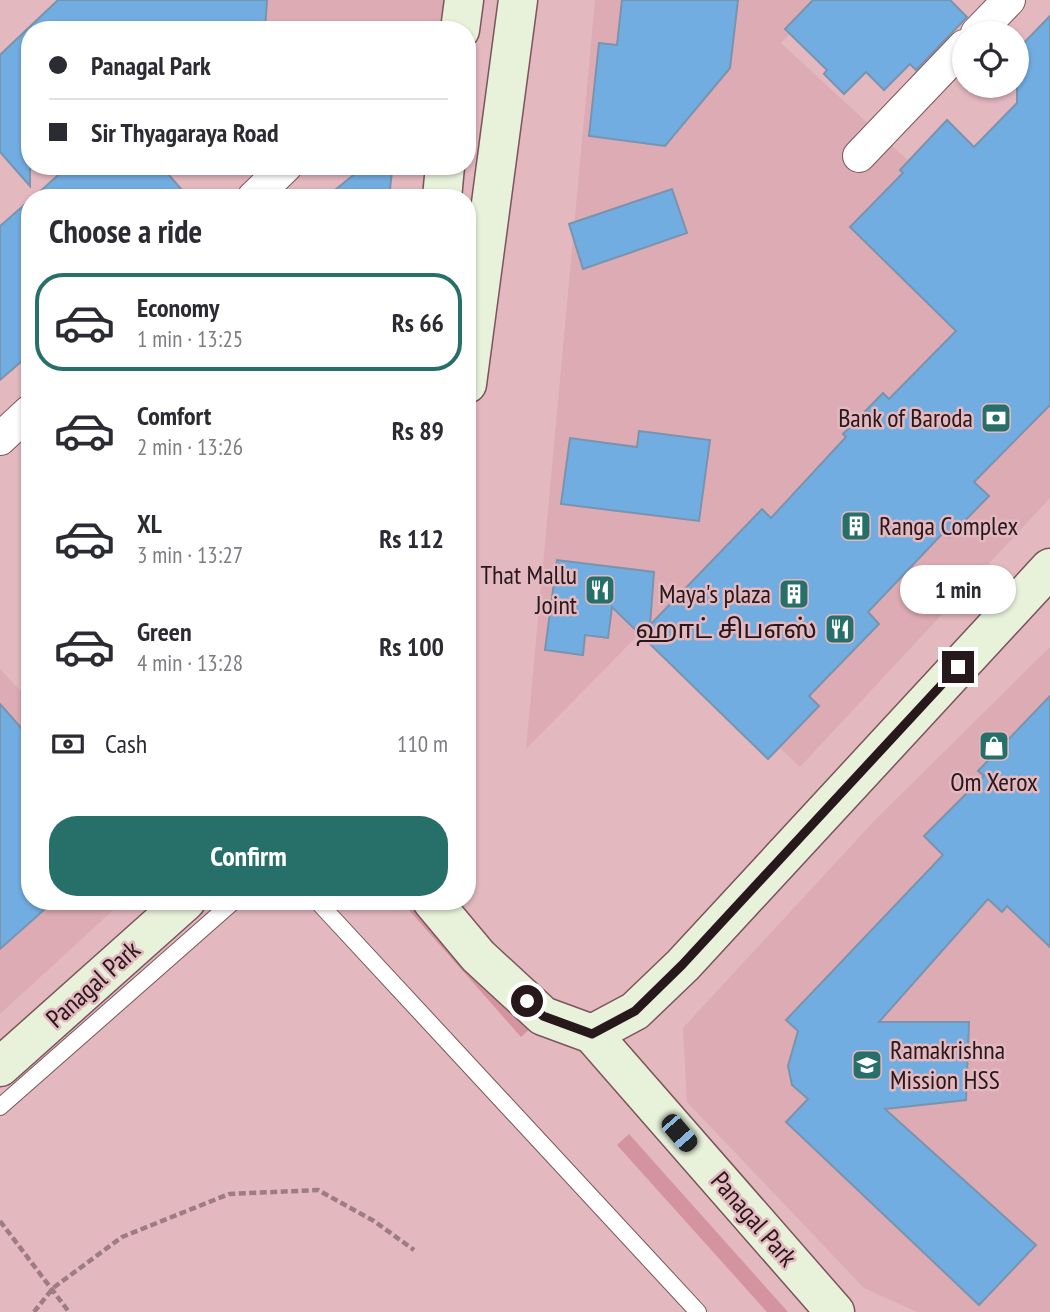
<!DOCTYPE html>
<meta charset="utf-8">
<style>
:root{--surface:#fff;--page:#f2f2f3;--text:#2b2b33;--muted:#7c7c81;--line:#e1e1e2;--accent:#27706a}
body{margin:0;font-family:"PT Sans Narrow","Noto Sans Tamil",sans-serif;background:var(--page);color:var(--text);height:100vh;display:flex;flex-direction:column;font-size:26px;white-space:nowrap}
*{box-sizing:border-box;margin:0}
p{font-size:23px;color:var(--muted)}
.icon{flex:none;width:38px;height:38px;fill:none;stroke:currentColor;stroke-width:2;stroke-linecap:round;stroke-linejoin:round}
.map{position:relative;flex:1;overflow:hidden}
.drawer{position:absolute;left:21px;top:189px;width:455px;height:721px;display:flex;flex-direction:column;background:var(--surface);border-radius:28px;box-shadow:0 2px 5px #0004}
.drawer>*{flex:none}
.banner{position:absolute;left:21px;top:21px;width:455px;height:154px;border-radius:28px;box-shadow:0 2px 5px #0004;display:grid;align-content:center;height:154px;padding:0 28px;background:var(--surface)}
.buttons{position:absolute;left:952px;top:21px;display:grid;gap:14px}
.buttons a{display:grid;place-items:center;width:77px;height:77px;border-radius:50%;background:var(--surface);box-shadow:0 2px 5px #0004;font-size:35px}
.end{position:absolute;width:32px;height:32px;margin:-16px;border:9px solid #27181b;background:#fff;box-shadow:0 0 0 4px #fff}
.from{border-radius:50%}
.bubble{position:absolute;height:49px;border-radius:24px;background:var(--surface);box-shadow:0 2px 5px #0004;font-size:23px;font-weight:700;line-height:49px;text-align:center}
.car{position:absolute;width:21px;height:42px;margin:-21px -10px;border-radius:9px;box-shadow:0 0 5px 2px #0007;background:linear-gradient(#222 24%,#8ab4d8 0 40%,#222 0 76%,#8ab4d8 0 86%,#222 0)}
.banner b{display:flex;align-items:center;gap:24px;height:66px;font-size:26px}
.banner b+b{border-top:2px solid var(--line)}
.banner i{width:18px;height:18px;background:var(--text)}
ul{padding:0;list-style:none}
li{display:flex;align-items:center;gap:21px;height:98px;margin:0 14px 10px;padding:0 14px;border:4px solid transparent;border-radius:28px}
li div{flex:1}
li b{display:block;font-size:26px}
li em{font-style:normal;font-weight:700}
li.on{border-color:var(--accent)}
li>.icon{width:63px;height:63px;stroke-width:1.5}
h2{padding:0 28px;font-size:32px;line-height:84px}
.pay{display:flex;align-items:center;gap:18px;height:77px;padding:0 28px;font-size:26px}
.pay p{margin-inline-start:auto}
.button{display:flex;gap:14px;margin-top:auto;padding:14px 28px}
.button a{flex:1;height:80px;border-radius:28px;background:var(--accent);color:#fff;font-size:28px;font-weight:700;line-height:80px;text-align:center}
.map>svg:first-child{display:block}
</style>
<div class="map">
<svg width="1050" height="1312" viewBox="0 0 1050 1312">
<rect width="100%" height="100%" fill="#e3b8bf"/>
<path fill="#ddabb3" d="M 122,0 L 446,0 L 442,30 L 150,30 Z
M 595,0 L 823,0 L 781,43 L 1006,251 L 1050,205 L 1050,498 L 800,767 L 649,624 L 526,749 Z
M 1050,647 L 1050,1312 L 917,1312 L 864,1288 L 687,1102 L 683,1028 L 875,820 Z
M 0,669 L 30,701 L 30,901 L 123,901 L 0,1014 Z"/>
<path fill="#d4949f" d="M 401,901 L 417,901 L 530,1029 L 521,1037 Z
M 629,1134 L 788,1312 L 789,1312 L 767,1312 L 617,1145 Z"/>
<path fill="#72ade2" stroke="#7894ae" stroke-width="2" d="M 58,0 L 267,0 L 265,30 L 187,24 L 189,30 L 30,30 L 30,186 L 0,152 L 0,55 Z
M 622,0 L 738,0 L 730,68 L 665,146 L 589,136 L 599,43 L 617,45 Z
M 813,0 L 950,0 L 967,17 L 916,70 L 910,64 L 884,90 L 866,72 L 844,94 L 824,74 L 827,70 L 785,29 Z
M 1050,16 L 1050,405 L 974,482 L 989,496 L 949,537 L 944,532 L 868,612 L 879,624 L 809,696 L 819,706 L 768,759 L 612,607 L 608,638 L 585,635 L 583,655 L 545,650 L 557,560 L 654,572 L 650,625 L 762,509 L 771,518 L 846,437 L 843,434 L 883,393 L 889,399 L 956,331 L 850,227 L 903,173 L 900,170 L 947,120 L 974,147 L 1017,103 L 1017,50 Z
M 68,166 L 161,166 L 189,198 L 33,198 Z
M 361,169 L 392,171 L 389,198 L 325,198 Z
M 672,189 L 687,233 L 583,269 L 569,224 Z
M 30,200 L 30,354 L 0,380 L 0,226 Z
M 639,431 L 710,440 L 699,521 L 561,504 L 570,438 L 637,447 Z
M 1050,696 L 1050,947 L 1007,906 L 1002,912 L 988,899 L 879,1022 L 969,1022 L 966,1100 L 885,1109 L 1036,1245 L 979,1305 L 786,1122 L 808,1099 L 792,1085 L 788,1066 L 798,1031 L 786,1020 L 943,855 L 924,836 L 984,776 L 978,771 Z
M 0,704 L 30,738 L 30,901 L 54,901 L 0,949 Z"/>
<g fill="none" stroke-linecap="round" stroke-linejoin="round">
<g stroke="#7a555b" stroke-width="18">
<path id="lane" d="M 317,901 L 698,1312
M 0,1107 L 234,901"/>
</g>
<g stroke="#7a555b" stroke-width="34">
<path id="street" d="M 977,33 L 1009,0
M 859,156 L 964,46
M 253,198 L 286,166
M 0,439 L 30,411"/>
</g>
<g stroke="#7a555b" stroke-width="41">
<path id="secondary" d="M 460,30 L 464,0
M 442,198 L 445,166
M 467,384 L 518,0
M 432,901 L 478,956 L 543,1016 L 592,1034 L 835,1312
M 592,1034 L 635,1011 L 683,965 L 1050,568
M 0,1067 L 186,901"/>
</g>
<path stroke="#9d7d82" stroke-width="4.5" stroke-dasharray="7 3.5" stroke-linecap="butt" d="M 0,1221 L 69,1312
M 34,1312 L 53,1288 L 122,1237 L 229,1194 L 318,1190 L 374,1221 L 414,1250"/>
<use href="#lane" stroke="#fff" stroke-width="16"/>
<use href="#street" stroke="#fff" stroke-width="32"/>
<use href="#secondary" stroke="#e8f2db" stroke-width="38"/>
</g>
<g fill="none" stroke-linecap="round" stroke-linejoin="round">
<path stroke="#27181b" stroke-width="9" d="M 527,1001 L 543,1016 L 592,1034 L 635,1011 L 682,965 L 958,667"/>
</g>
<defs>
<g id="bank-square" transform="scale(1.575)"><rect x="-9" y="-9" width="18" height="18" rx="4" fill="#27706a" stroke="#e3b8bf"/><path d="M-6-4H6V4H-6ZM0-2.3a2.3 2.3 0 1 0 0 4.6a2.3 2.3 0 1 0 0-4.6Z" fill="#fff"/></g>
<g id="building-square" transform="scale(1.575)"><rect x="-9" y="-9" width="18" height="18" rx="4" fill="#27706a" stroke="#e3b8bf"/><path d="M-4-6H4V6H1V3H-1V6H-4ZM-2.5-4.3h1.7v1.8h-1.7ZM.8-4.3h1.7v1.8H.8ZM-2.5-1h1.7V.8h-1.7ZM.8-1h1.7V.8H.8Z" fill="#fff"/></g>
<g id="restaurant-square" transform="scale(1.575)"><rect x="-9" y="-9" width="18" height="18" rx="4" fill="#27706a" stroke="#e3b8bf"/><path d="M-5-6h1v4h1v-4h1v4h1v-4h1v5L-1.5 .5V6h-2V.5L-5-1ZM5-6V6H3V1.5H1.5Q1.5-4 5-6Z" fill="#fff"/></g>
<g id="shop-square" transform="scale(1.575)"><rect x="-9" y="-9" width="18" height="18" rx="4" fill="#27706a" stroke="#e3b8bf"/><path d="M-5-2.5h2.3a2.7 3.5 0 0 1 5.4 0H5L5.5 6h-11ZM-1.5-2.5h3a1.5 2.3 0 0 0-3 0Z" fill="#fff"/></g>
<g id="school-square" transform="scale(1.575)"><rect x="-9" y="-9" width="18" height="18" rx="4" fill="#27706a" stroke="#e3b8bf"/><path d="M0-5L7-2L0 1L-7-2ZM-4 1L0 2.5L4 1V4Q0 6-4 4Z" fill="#fff"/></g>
</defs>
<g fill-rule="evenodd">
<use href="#bank-square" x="996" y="418"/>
<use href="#building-square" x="856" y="526"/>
<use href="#restaurant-square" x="600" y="590"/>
<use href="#building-square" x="794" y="594"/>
<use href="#restaurant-square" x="840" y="629"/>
<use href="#shop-square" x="994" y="746"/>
<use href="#school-square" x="867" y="1065"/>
</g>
<g text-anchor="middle" stroke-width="5" stroke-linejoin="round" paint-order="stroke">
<g font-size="26" fill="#27181b" stroke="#e3b8bf" text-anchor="end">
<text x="973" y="427">Bank of Baroda</text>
<text x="879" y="535" text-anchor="start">Ranga Complex</text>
<text x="577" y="584">That Mallu<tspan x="577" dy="30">Joint</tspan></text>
<text x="771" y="603">Maya's plaza</text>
<text x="817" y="638">ஹாட் சிபஎஸ்</text>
<text x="994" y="791" text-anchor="middle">Om Xerox</text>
<text x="890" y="1059" text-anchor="start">Ramakrishna<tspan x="890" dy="30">Mission HSS</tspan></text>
</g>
<g font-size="26" fill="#27181b" stroke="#e3b8bf">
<text transform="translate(93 984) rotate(-42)" y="9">Panagal Park</text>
<text transform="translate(754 1219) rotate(49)" y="9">Panagal Park</text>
</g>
</g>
</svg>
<div class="buttons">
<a><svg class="icon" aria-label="locate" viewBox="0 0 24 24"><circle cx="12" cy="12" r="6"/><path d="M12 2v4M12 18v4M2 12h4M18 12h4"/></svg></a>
</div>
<i class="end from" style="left:527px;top:1001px"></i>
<i class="end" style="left:958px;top:667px"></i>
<div class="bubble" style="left:900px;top:565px;width:116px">1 min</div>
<i class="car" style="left:679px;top:1133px;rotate:139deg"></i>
<div class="banner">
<b><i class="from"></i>Panagal Park</b>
<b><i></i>Sir Thyagaraya Road</b>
</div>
<section class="drawer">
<h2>Choose a ride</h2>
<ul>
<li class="on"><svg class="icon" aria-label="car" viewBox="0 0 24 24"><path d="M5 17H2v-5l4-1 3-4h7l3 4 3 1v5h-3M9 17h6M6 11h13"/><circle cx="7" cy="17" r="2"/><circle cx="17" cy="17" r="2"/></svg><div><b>Economy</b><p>1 min · 13:25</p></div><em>Rs 66</em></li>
<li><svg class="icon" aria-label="car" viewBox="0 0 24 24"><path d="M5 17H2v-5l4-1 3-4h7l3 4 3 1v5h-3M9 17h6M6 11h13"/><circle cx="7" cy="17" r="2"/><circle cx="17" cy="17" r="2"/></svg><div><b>Comfort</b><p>2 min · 13:26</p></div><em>Rs 89</em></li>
<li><svg class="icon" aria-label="car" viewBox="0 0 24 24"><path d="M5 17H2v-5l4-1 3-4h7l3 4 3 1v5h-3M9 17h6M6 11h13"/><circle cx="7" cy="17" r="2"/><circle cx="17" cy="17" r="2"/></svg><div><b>XL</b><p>3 min · 13:27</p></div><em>Rs 112</em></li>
<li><svg class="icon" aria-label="car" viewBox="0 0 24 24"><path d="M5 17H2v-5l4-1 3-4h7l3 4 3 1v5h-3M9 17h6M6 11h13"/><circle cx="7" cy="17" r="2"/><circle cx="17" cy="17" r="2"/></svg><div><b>Green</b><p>4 min · 13:28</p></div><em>Rs 100</em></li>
</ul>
<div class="pay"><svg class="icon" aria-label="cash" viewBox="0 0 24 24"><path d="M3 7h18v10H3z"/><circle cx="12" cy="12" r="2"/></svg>Cash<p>110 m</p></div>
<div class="button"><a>Confirm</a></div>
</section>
</div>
